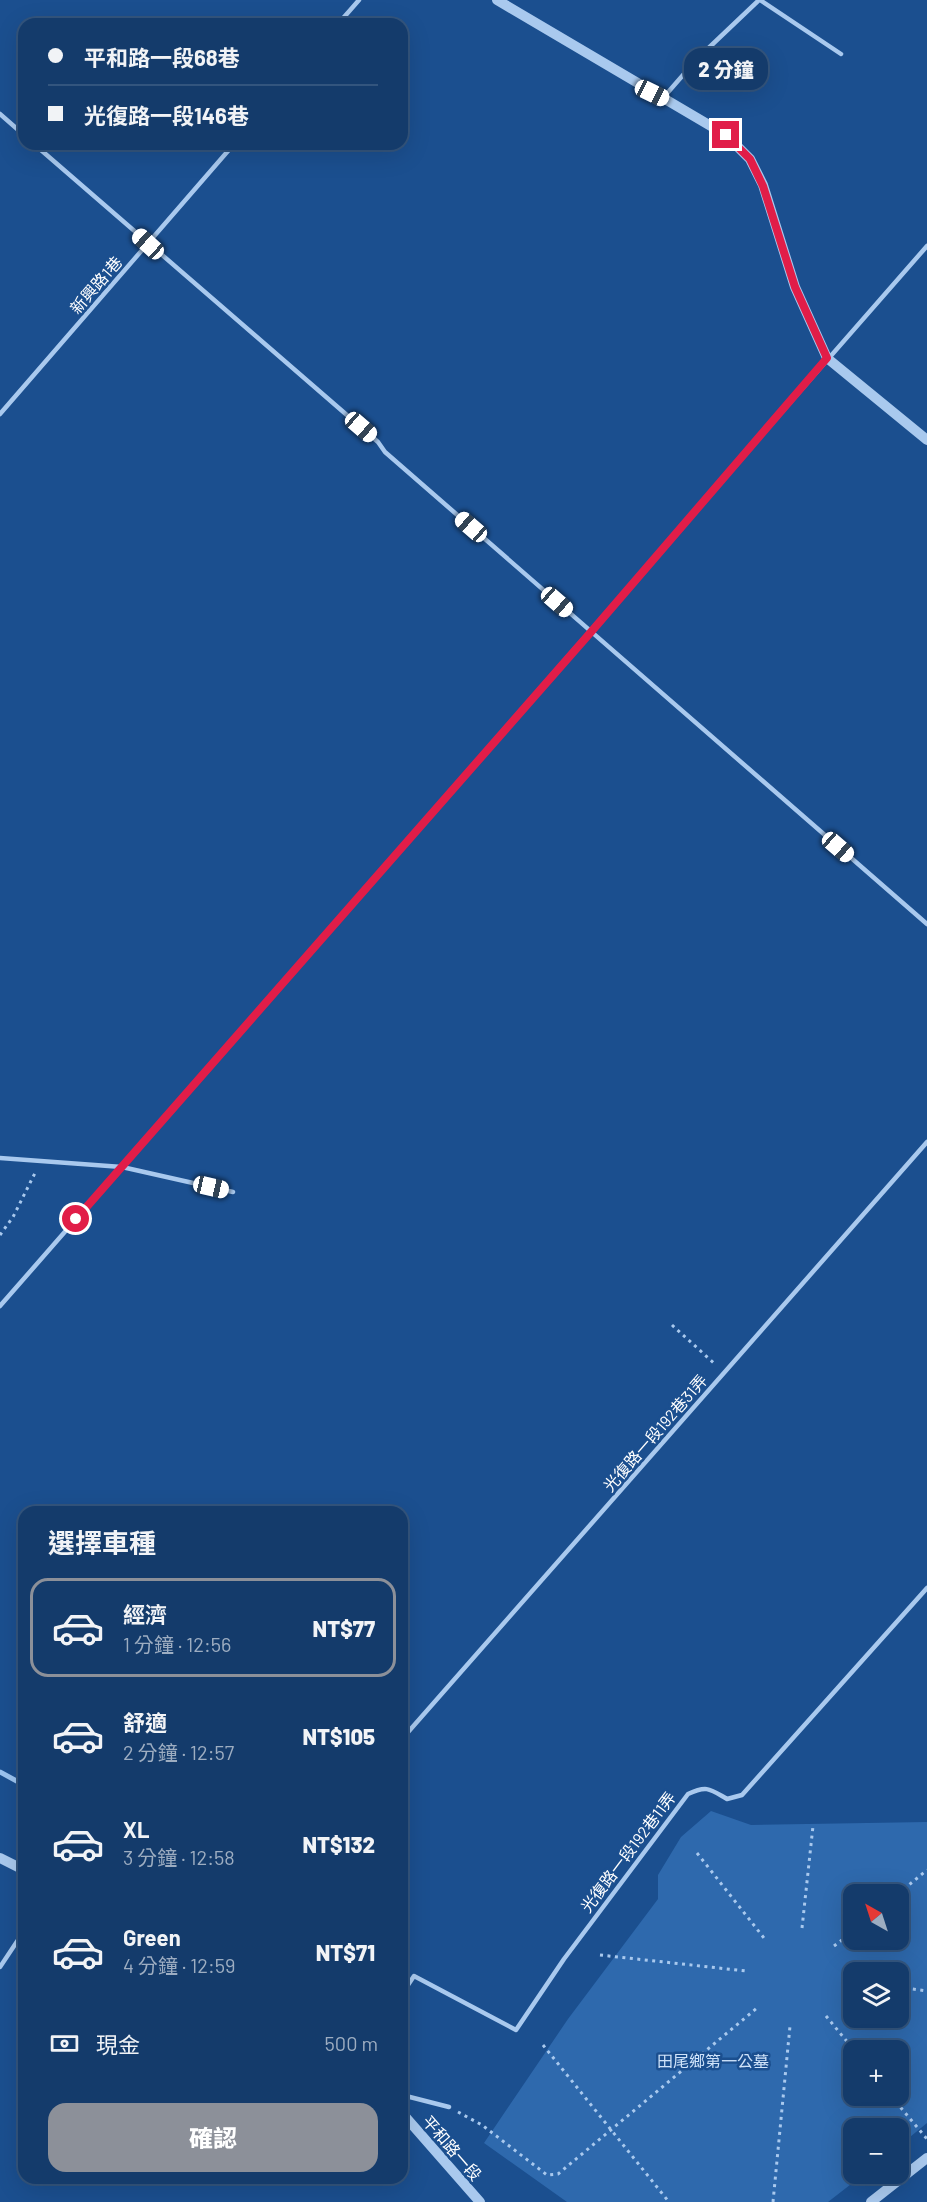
<!DOCTYPE html>
<html lang="zh-TW">
<meta charset="utf-8">
<style>
:root{--surface:#143b6b;--page:#214673;--text:#f1f3f6;--muted:#9dadc1;--line:#33557e;--accent:#8c9099}
body{margin:0;font-family:Barlow,"Noto Sans TC",sans-serif;background:var(--page);color:var(--text);height:100vh;display:flex;flex-direction:column;font-size:22px;white-space:nowrap}
*{box-sizing:border-box;margin:0}
p{font-size:20px;color:var(--muted)}
.icon{flex:none;width:33px;height:33px;fill:none;stroke:currentColor;stroke-width:2;stroke-linecap:round;stroke-linejoin:round}
.map{position:relative;flex:1;overflow:hidden}
.panel{position:absolute;left:18px;top:1506px;width:390px;height:678px;display:flex;flex-direction:column;background:var(--surface);border-radius:18px;box-shadow:0 6px 24px #0002,0 0 0 2px var(--line)}
.panel>*{flex:none}
.banner{position:absolute;left:18px;top:18px;width:390px;height:132px;border-radius:18px;box-shadow:0 6px 24px #0002,0 0 0 2px var(--line);display:grid;align-content:center;height:132px;padding:0 30px;background:var(--surface)}
.needle{width:39px;rotate:321deg}
.tools{position:absolute;left:843px;top:1884px;display:grid;gap:12px}
.tools a{display:grid;place-items:center;width:66px;height:66px;border-radius:12px;background:var(--surface);box-shadow:0 6px 24px #0002,0 0 0 2px var(--line);font-size:30px}
.end{position:absolute;width:27px;height:27px;margin:-14px;border:8px solid #e11d48;background:#fff;box-shadow:0 0 0 3px #fff}
.from{border-radius:50%}
.bubble{position:absolute;height:42px;border-radius:18px;background:var(--surface);box-shadow:0 6px 24px #0002,0 0 0 2px var(--line);font-size:20px;font-weight:800;line-height:42px;text-align:center}
.car{position:absolute;width:18px;height:36px;margin:-18px -9px;border-radius:8px;box-shadow:0 0 4px 2px #0007;background:linear-gradient(#fff 24%,#345 0 40%,#fff 0 76%,#345 0 86%,#fff 0)}
.banner b{display:flex;align-items:center;gap:21px;height:57px;font-size:22px}
.banner b+b{border-top:2px solid var(--line)}
.banner i{width:15px;height:15px;background:var(--text)}
ul{padding:0;list-style:none}
li{display:flex;align-items:center;gap:18px;height:99px;margin:0 12px 9px;padding:0 18px;border:3px solid transparent;border-radius:18px}
li div{flex:1}
li b{display:block;font-size:22px}
li em{font-style:normal;font-weight:800}
li.on{border-color:var(--accent)}
li>.icon{width:54px;height:54px;stroke-width:1.5}
h2{padding:0 30px;font-size:27px;line-height:72px}
.pay{display:flex;align-items:center;gap:15px;height:66px;padding:0 30px;font-size:22px}
.pay p{margin-inline-start:auto}
.button{display:flex;gap:12px;margin-top:auto;padding:12px 30px}
.button a{flex:1;height:69px;border-radius:18px;background:var(--accent);color:#fff;font-size:24px;font-weight:800;line-height:69px;text-align:center}
.map>svg:first-child{display:block}
</style>
<div class="map">
<svg width="927" height="2202" viewBox="0 0 927 2202">
<rect width="100%" height="100%" fill="#1b4f8f"/>
<path fill="#2e69ad" fill-rule="evenodd" d="M 711,1811 L 751,1825 L 927,1822 L 927,2123 L 899,2146 L 898,2128 L 854,2128 L 854,2174 L 864,2174 L 828,2202 L 567,2202 L 484,2143 L 568,2019 L 658,1899 L 658,1875 L 681,1837 ZM 854,1894 L 898,1894 L 898,1940 L 854,1940 ZM 854,1972 L 898,1972 L 898,2018 L 854,2018 ZM 854,2050 L 898,2050 L 898,2096 L 854,2096 Z"/>
<g fill="none" stroke-linecap="round" stroke-linejoin="round">
<path stroke="#9cc4f0" stroke-width="5" d="M 0,1772 L 24,1785"/>
<path stroke="#a9c9ee" stroke-width="3" stroke-dasharray="3 4.5" stroke-linecap="butt" d="M 0,1235 L 13,1217 L 36,1171
M 672,1325 L 716,1365
M 697,1853 L 764,1938
M 898,1894 L 927,1870
M 802,1928 L 813,1826
M 834,1946 L 854,1931
M 600,1955 L 746,1971
M 844,1981 L 854,1983
M 898,1987 L 927,1991
M 826,2016 L 854,2050
M 543,2045 L 669,2202
M 891,2096 L 927,2139
M 458,2112 L 482,2125 L 547,2175 L 558,2174 L 757,2008
M 773,2202 L 790,2026"/>
<path stroke="#a9c9ee" stroke-width="4.5" d="M 760,0 L 841,54
M 338,24 L 359,0
M 663,98 L 697,59 L 759,0
M 0,114 L 24,135
M 34,144 L 378,442 L 385,452 L 927,924
M 0,414 L 234,144
M 0,1158 L 122,1167 L 233,1192
M 0,1306 L 927,246
M 402,1739 L 927,1142
M 0,1967 L 24,1931
M 402,1994 L 414,1976 L 516,2030 L 564,1959 L 688,1794 C 707,1785 710,1789 727,1799 L 742,1795 L 927,1588
M 402,2095 L 449,2107"/>
<path stroke="#a9c9ee" stroke-width="10" d="M 497,0 L 726,135 L 750,159 L 763,185 L 795,287 L 827,358 L 927,440
M 0,1858 L 24,1870
M 402,2113 L 480,2202
M 871,2202 L 927,2158"/>
</g>
<g fill="none" stroke-linecap="round" stroke-linejoin="round">
<path stroke="#e11d48" stroke-width="8" d="M 76,1219 L 591,632 L 827,358 L 795,287 L 763,186 L 750,159 L 726,135"/>
</g>
<g text-anchor="middle" stroke-width="5" stroke-linejoin="round" paint-order="stroke">
<g font-size="16" fill="#fff" stroke="#1b4f8f">
<text transform="translate(96 285) rotate(-49)" y="6">新興路1巷</text>
<text transform="translate(655 1433) rotate(-49)" y="6">光復路一段192巷31弄</text>
<text transform="translate(628 1852) rotate(-53)" y="6">光復路一段192巷11弄</text>
<text transform="translate(452 2148) rotate(49)" y="6">平和路一段</text>
</g>
<g font-size="16" fill="#cfe3fa" stroke="#1b4f8f">
<text x="713" y="2067">田尾鄉第一公墓</text>
</g>
</g>
</svg>
<div class="tools">
<a><svg class="needle" viewBox="-14 -14 28 28"><path d="M0-13l5 13h-10z" fill="#e53935"/><path d="M0 13l5-13h-10z" fill="#9dadc1"/></svg></a>
<a><svg class="icon" aria-label="layers" viewBox="0 0 24 24"><path d="M12 4l9 5-9 5-9-5zM3 14l9 5 9-5"/></svg></a>
<a>+</a>
<a>−</a>
</div>
<i class="end from" style="left:76px;top:1219px"></i>
<i class="end" style="left:726px;top:135px"></i>
<div class="bubble" style="left:684px;top:48px;width:84px">2 分鐘</div>
<i class="car" style="left:652px;top:93px;rotate:116deg"></i>
<i class="car" style="left:148px;top:244px;rotate:312deg"></i>
<i class="car" style="left:361px;top:427px;rotate:131deg"></i>
<i class="car" style="left:471px;top:527px;rotate:311deg"></i>
<i class="car" style="left:557px;top:602px;rotate:131deg"></i>
<i class="car" style="left:838px;top:847px;rotate:131deg"></i>
<i class="car" style="left:211px;top:1187px;rotate:103deg"></i>
<div class="banner">
<b><i class="from"></i>平和路一段68巷</b>
<b><i></i>光復路一段146巷</b>
</div>
<section class="panel">
<h2>選擇車種</h2>
<ul>
<li class="on"><svg class="icon" aria-label="car" viewBox="0 0 24 24"><path d="M5 17H2v-5l4-1 3-4h7l3 4 3 1v5h-3M9 17h6M6 11h13"/><circle cx="7" cy="17" r="2"/><circle cx="17" cy="17" r="2"/></svg><div><b>經濟</b><p>1 分鐘 · 12:56</p></div><em>NT$77</em></li>
<li><svg class="icon" aria-label="car" viewBox="0 0 24 24"><path d="M5 17H2v-5l4-1 3-4h7l3 4 3 1v5h-3M9 17h6M6 11h13"/><circle cx="7" cy="17" r="2"/><circle cx="17" cy="17" r="2"/></svg><div><b>舒適</b><p>2 分鐘 · 12:57</p></div><em>NT$105</em></li>
<li><svg class="icon" aria-label="car" viewBox="0 0 24 24"><path d="M5 17H2v-5l4-1 3-4h7l3 4 3 1v5h-3M9 17h6M6 11h13"/><circle cx="7" cy="17" r="2"/><circle cx="17" cy="17" r="2"/></svg><div><b>XL</b><p>3 分鐘 · 12:58</p></div><em>NT$132</em></li>
<li><svg class="icon" aria-label="car" viewBox="0 0 24 24"><path d="M5 17H2v-5l4-1 3-4h7l3 4 3 1v5h-3M9 17h6M6 11h13"/><circle cx="7" cy="17" r="2"/><circle cx="17" cy="17" r="2"/></svg><div><b>Green</b><p>4 分鐘 · 12:59</p></div><em>NT$71</em></li>
</ul>
<div class="pay"><svg class="icon" aria-label="cash" viewBox="0 0 24 24"><path d="M3 7h18v10H3z"/><circle cx="12" cy="12" r="2"/></svg>現金<p>500 m</p></div>
<div class="button"><a>確認</a></div>
</section>
</div>
